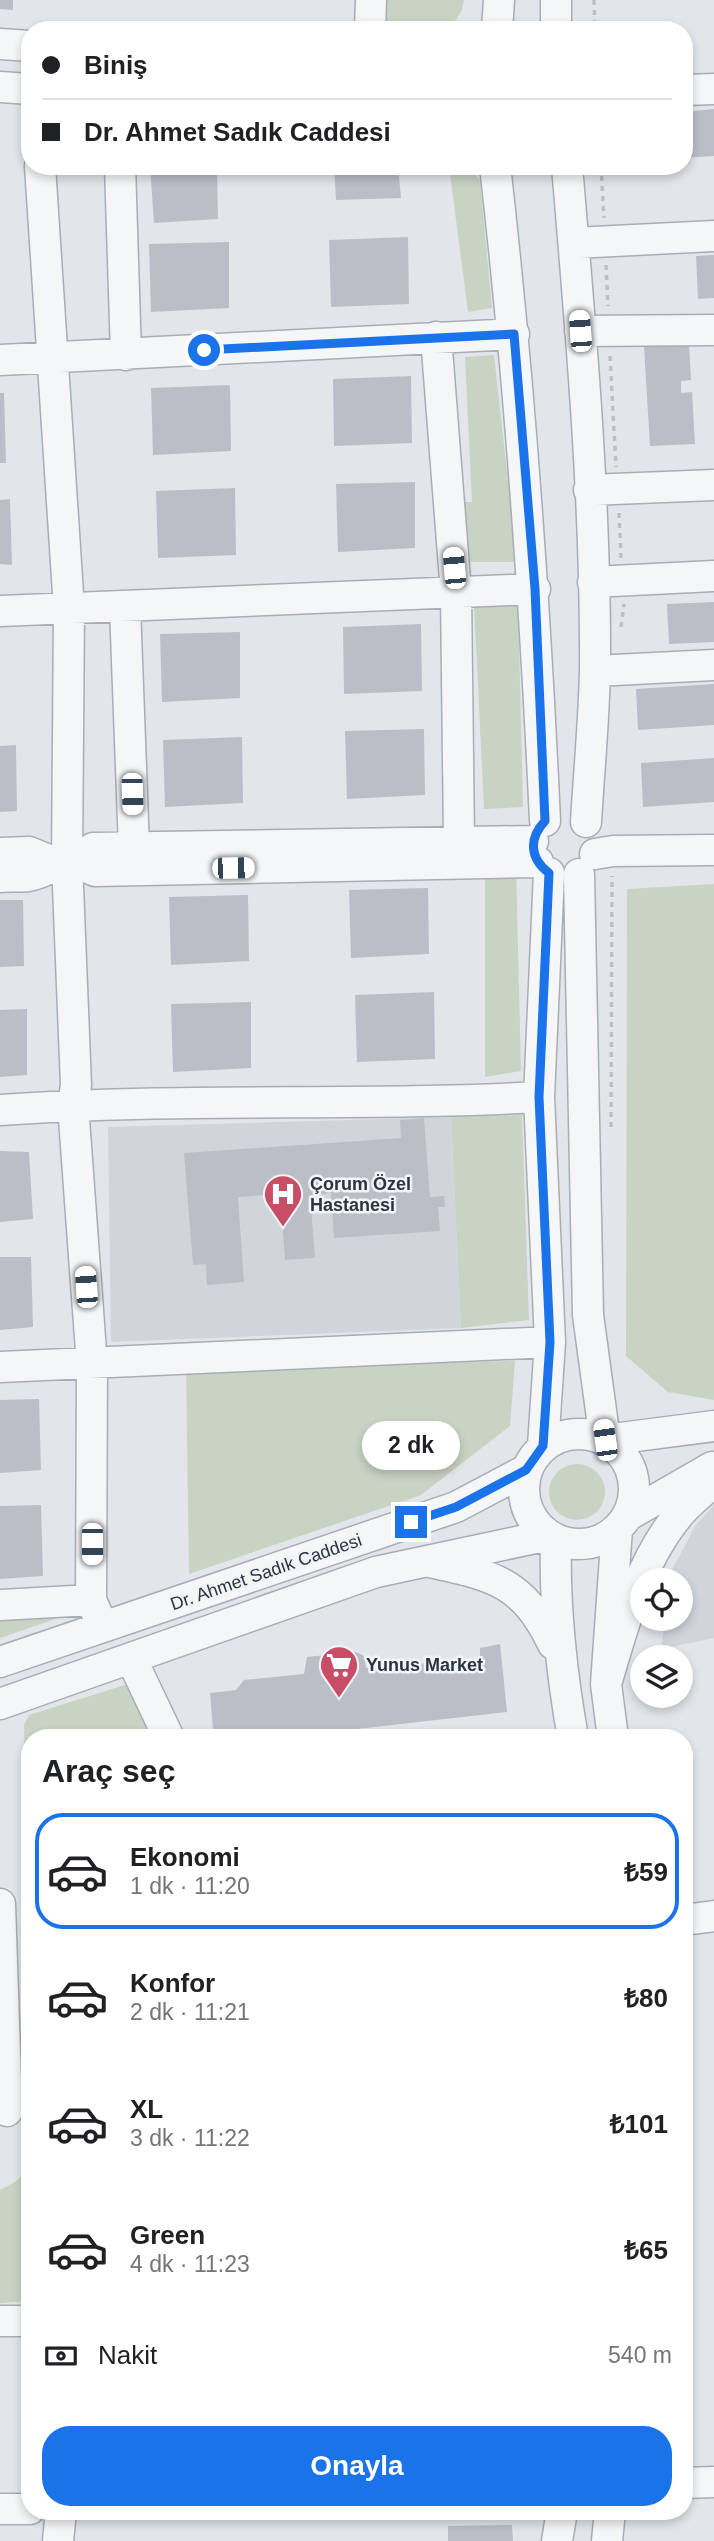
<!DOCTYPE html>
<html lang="tr">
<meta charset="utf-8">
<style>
:root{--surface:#fff;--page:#f2f2f2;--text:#202124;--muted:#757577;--line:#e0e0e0;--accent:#1a73e8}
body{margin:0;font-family:Helvetica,sans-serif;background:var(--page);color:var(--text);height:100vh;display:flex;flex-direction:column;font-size:26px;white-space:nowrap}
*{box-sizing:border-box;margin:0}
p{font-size:23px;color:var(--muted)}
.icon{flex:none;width:38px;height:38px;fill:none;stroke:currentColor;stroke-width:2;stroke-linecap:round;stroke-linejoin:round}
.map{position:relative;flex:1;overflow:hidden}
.sheet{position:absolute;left:21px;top:1729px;width:672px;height:791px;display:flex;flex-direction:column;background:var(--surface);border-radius:28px;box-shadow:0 4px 10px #0003}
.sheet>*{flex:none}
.hud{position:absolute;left:21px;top:21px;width:672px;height:154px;border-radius:28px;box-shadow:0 4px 10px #0003;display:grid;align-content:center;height:154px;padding:0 21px;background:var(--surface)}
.controls{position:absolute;left:630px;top:1568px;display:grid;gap:14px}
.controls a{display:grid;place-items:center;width:63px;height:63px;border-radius:50%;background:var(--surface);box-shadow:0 4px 10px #0003;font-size:35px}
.end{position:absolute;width:32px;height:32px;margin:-16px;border:9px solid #1a73e8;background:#fff;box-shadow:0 0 0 4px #fff}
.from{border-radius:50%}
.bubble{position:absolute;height:49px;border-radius:24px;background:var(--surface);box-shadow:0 4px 10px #0003;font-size:23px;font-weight:700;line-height:49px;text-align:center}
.car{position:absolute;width:21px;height:42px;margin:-21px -10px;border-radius:9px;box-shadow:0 0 5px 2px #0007;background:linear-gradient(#fff 24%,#345 0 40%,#fff 0 76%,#345 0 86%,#fff 0)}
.hud b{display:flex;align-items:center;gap:24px;height:66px;font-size:26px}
.hud b+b{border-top:2px solid var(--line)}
.hud i{width:18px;height:18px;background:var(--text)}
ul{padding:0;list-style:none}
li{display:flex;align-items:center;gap:21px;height:116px;margin:0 14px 10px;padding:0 7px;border:4px solid transparent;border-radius:28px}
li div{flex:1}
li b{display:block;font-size:26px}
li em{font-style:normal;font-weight:700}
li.active{border-color:var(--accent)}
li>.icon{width:63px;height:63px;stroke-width:1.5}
h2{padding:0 21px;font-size:32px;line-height:84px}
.pay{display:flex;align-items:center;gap:18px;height:77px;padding:0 21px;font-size:26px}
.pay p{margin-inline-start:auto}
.cta{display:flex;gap:14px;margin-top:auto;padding:14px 21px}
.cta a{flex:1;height:80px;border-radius:28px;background:var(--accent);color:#fff;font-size:28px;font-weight:700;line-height:80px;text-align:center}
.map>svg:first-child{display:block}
</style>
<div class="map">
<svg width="714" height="2541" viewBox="0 0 714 2541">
<rect width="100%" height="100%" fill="#e2e6ea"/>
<path fill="#d0d5dc" d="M 451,1117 L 461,1328 L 111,1342 L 108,1127 Z
M 714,1505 L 714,1638 L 661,1649 L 665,1619 L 681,1619 L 681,1580 L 669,1580 L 670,1574 L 695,1526 Z"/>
<path fill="#c9d3c4" d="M 384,0 L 464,0 L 462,10 L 449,30 L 383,30 Z
M 449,166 L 467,166 L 480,180 L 492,308 L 468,312 Z
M 494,355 L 517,562 L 465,562 L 460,502 L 472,502 L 465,357 Z
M 518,601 L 523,807 L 484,809 L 474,604 Z
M 516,867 L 521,1071 L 485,1077 L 485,869 Z
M 714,884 L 714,1400 L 668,1392 L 626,1356 L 627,889 Z
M 522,1115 L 529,1320 L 461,1328 L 451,1117 Z
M 515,1361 L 510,1426 L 421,1495 L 189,1574 L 186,1367 Z
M549 1492a28 28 0 1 1 56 0a28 28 0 1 1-56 0Z
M 64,1616 L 0,1638 L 0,1619 Z
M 131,1683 L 156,1738 L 30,1738 L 30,2086 L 24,1725 L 29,1715 Z
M 30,2163 L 30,2301 L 0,2303 L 0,2190 L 18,2180 Z"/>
<path fill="#babfc7" d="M 0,0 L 13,0 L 13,10 L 0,9 Z
M 714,109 L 714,156 L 684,158 L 684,112 Z
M 150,166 L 217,166 L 218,219 L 154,223 Z
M 334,166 L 398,166 L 401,198 L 336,200 Z
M 408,237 L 409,304 L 331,307 L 329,240 Z
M 229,242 L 229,308 L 151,312 L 149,244 Z
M 714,255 L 714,298 L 698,299 L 696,256 Z
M 689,345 L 691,380 L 681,381 L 681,393 L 692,392 L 695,444 L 650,446 L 644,347 Z
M 411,376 L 412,443 L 334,446 L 333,379 Z
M 230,385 L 231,451 L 153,455 L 151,388 Z
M 0,393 L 4,393 L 6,463 L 0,463 Z
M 415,482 L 415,548 L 338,552 L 336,484 Z
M 235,488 L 236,555 L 158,558 L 156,491 Z
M 10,499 L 12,565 L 0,564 L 0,500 Z
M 714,602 L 714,642 L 669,644 L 667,604 Z
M 421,624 L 422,691 L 344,694 L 343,627 Z
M 240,632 L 240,698 L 162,702 L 160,634 Z
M 714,684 L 714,725 L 638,730 L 636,689 Z
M 424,729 L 425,795 L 347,799 L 345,731 Z
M 242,737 L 243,803 L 165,807 L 163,740 Z
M 16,745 L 17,811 L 0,812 L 0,746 Z
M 714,758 L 714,802 L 643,807 L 641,763 Z
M 428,888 L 429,954 L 351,958 L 349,890 Z
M 248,895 L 249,961 L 171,965 L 169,897 Z
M 0,900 L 23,900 L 24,966 L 0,967 Z
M 434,992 L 435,1059 L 357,1062 L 355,995 Z
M 251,1002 L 251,1068 L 173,1072 L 171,1004 Z
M 27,1009 L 27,1075 L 0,1077 L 0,1010 Z
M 424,1118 L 430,1197 L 444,1196 L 445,1207 L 438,1207 L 440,1231 L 334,1238 L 331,1193 L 310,1195 L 315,1258 L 285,1260 L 280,1194 L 238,1197 L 244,1282 L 207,1285 L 206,1264 L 193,1265 L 184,1153 L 401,1138 L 400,1120 Z
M 0,1151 L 29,1152 L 33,1219 L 0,1222 Z
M 0,1257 L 31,1257 L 33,1327 L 0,1330 Z
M 39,1399 L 41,1470 L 0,1473 L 0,1400 Z
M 41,1505 L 43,1576 L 0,1579 L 0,1506 Z
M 500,1644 L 507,1712 L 277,1738 L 218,1738 L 213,1730 L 210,1693 L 236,1690 L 244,1680 L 304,1674 L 307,1657 L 356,1652 L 364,1656 L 366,1668 L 425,1663 L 434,1670 L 464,1665 L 465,1670 L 480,1671 L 480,1648 Z
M 512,2525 L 513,2541 L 448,2541 L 448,2526 Z"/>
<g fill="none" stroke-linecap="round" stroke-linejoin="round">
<g stroke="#a7adb4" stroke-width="33">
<path id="minor" d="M 370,30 L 371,0
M 497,30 L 499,0
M 556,30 L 556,0
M 0,44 L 30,46
M 0,87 L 30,89
M 684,90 L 714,89
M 40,166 L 69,609 L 67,862 L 76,1085 L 73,1105 L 92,1365 L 91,1600 L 103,1627
M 120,166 L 126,355
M 495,166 C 520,384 535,602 545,821
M 567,166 C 581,333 596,501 595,669 C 594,720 589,771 586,822
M 574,243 L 714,236
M 580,331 L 714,330
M 436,337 L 456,593 L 459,840
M 0,360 L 514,334
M 589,490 L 714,485
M 593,582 L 714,576
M 125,607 L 134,848
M 0,611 L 535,589
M 595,671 L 714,665
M 0,853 L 29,852 L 56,863
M 595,854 L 613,851 L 714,850
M 76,862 L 93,848 L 533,841
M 579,874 L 588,1315 L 605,1440 L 714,1426
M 0,877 C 9,876 19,877 28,876 C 61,870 53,851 95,871 L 538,862
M 0,1110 C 179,1097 359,1107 539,1097
M 0,1367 L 550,1342
M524 1489a55 55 0 1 1 110 0a55 55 0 1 1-110 0Z
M 543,1446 L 550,1342 L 539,1097 L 549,873
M 627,1516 L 712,1467
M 556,1539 C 554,1607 561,1670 573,1738
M 430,1562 C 495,1576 523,1582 553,1644
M 0,1605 L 91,1600
M 131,1658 L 169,1738
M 0,1662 L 456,1507 L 526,1470
M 606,1684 C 624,1624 640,1559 682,1511 C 692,1500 704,1491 714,1481
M 0,1704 L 376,1572 L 549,1535
M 613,1738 L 606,1684 L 617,1529
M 0,1904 L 7,2111
M 684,1920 L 714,1916
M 0,2321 L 30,2321
M 684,2483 L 714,2482
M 0,2509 L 30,2509
M 58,2541 L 61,2511
M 557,2541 L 562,2511
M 607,2541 L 610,2511"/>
</g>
<path stroke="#bcc0c5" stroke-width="3.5" stroke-dasharray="5 5" stroke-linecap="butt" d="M 594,0 L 595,30
M 601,166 L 604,218
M 606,265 L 608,306
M 610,356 L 616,467
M 619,513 L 621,558
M 621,627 L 624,604
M 611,1127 L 612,876"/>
<use href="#minor" stroke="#f5f6f8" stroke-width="30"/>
</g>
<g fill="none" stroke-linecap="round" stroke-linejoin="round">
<path stroke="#1a73e8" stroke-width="9" d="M 204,350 L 514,334 L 535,589 L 545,821 C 529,838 529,858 549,873 L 539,1097 L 550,1342 L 543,1446 L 526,1470 L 456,1507 L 411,1522"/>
</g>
<defs>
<g id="hospital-pin" transform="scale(2.0125)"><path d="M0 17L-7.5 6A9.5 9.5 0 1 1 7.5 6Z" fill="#c84e66" stroke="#f2f4f7"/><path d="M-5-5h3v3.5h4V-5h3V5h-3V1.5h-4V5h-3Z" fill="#fff"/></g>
<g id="supermarket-pin" transform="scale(2.0125)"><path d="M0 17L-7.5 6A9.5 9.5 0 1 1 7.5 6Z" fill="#c84e66" stroke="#f2f4f7"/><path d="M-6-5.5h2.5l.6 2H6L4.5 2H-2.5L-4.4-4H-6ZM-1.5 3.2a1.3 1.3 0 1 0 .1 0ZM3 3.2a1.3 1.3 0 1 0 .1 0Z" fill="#fff"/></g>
</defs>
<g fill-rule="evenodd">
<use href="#hospital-pin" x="283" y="1194"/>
<use href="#supermarket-pin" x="339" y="1665"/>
</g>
<g text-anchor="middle" stroke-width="5" stroke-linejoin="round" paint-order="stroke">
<g font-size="18" font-weight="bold" fill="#2b3441" stroke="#f2f4f7" text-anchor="start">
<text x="310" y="1190">Çorum Özel<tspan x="310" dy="21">Hastanesi</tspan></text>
<text x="366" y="1671">Yunus Market</text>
</g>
<g font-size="18" fill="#2b3441" stroke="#f2f4f7">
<text transform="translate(266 1572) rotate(-19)" y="6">Dr. Ahmet Sadık Caddesi</text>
</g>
</g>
</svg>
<div class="controls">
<a><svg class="icon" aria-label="locate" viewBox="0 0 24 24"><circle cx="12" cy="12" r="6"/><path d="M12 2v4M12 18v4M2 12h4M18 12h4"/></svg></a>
<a><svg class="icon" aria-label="layers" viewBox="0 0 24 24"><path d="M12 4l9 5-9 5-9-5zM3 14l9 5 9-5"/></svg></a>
</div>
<i class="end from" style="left:204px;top:350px"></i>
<i class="end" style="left:411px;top:1522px"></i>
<div class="bubble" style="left:362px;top:1421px;width:98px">2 dk</div>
<i class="car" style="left:580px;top:331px;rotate:356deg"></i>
<i class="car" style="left:454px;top:568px;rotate:355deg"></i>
<i class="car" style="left:132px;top:794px;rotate:178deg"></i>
<i class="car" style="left:233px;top:868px;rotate:89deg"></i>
<i class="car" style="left:86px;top:1287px;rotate:356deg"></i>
<i class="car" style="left:605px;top:1440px;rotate:352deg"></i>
<i class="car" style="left:92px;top:1544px;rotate:180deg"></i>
<div class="hud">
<b><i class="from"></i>Biniş</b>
<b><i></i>Dr. Ahmet Sadık Caddesi</b>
</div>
<section class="sheet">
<h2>Araç seç</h2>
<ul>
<li class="active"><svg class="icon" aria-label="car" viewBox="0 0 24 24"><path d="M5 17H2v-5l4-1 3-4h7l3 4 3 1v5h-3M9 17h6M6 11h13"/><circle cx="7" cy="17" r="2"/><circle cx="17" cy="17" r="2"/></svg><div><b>Ekonomi</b><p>1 dk · 11:20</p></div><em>₺59</em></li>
<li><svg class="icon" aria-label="car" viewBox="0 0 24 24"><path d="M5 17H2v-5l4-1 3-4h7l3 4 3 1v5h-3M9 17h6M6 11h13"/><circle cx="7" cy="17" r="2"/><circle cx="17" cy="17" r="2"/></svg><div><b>Konfor</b><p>2 dk · 11:21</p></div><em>₺80</em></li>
<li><svg class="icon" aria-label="car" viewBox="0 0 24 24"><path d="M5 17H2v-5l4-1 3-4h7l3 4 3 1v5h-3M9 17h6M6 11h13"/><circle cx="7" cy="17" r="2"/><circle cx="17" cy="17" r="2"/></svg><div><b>XL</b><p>3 dk · 11:22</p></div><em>₺101</em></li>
<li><svg class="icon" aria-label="car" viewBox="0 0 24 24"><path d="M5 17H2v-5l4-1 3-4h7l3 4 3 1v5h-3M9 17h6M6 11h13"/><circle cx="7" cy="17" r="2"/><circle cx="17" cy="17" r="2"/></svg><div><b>Green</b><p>4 dk · 11:23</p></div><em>₺65</em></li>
</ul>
<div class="pay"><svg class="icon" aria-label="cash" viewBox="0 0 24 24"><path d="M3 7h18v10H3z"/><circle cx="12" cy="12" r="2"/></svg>Nakit<p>540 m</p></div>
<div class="cta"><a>Onayla</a></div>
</section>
</div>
